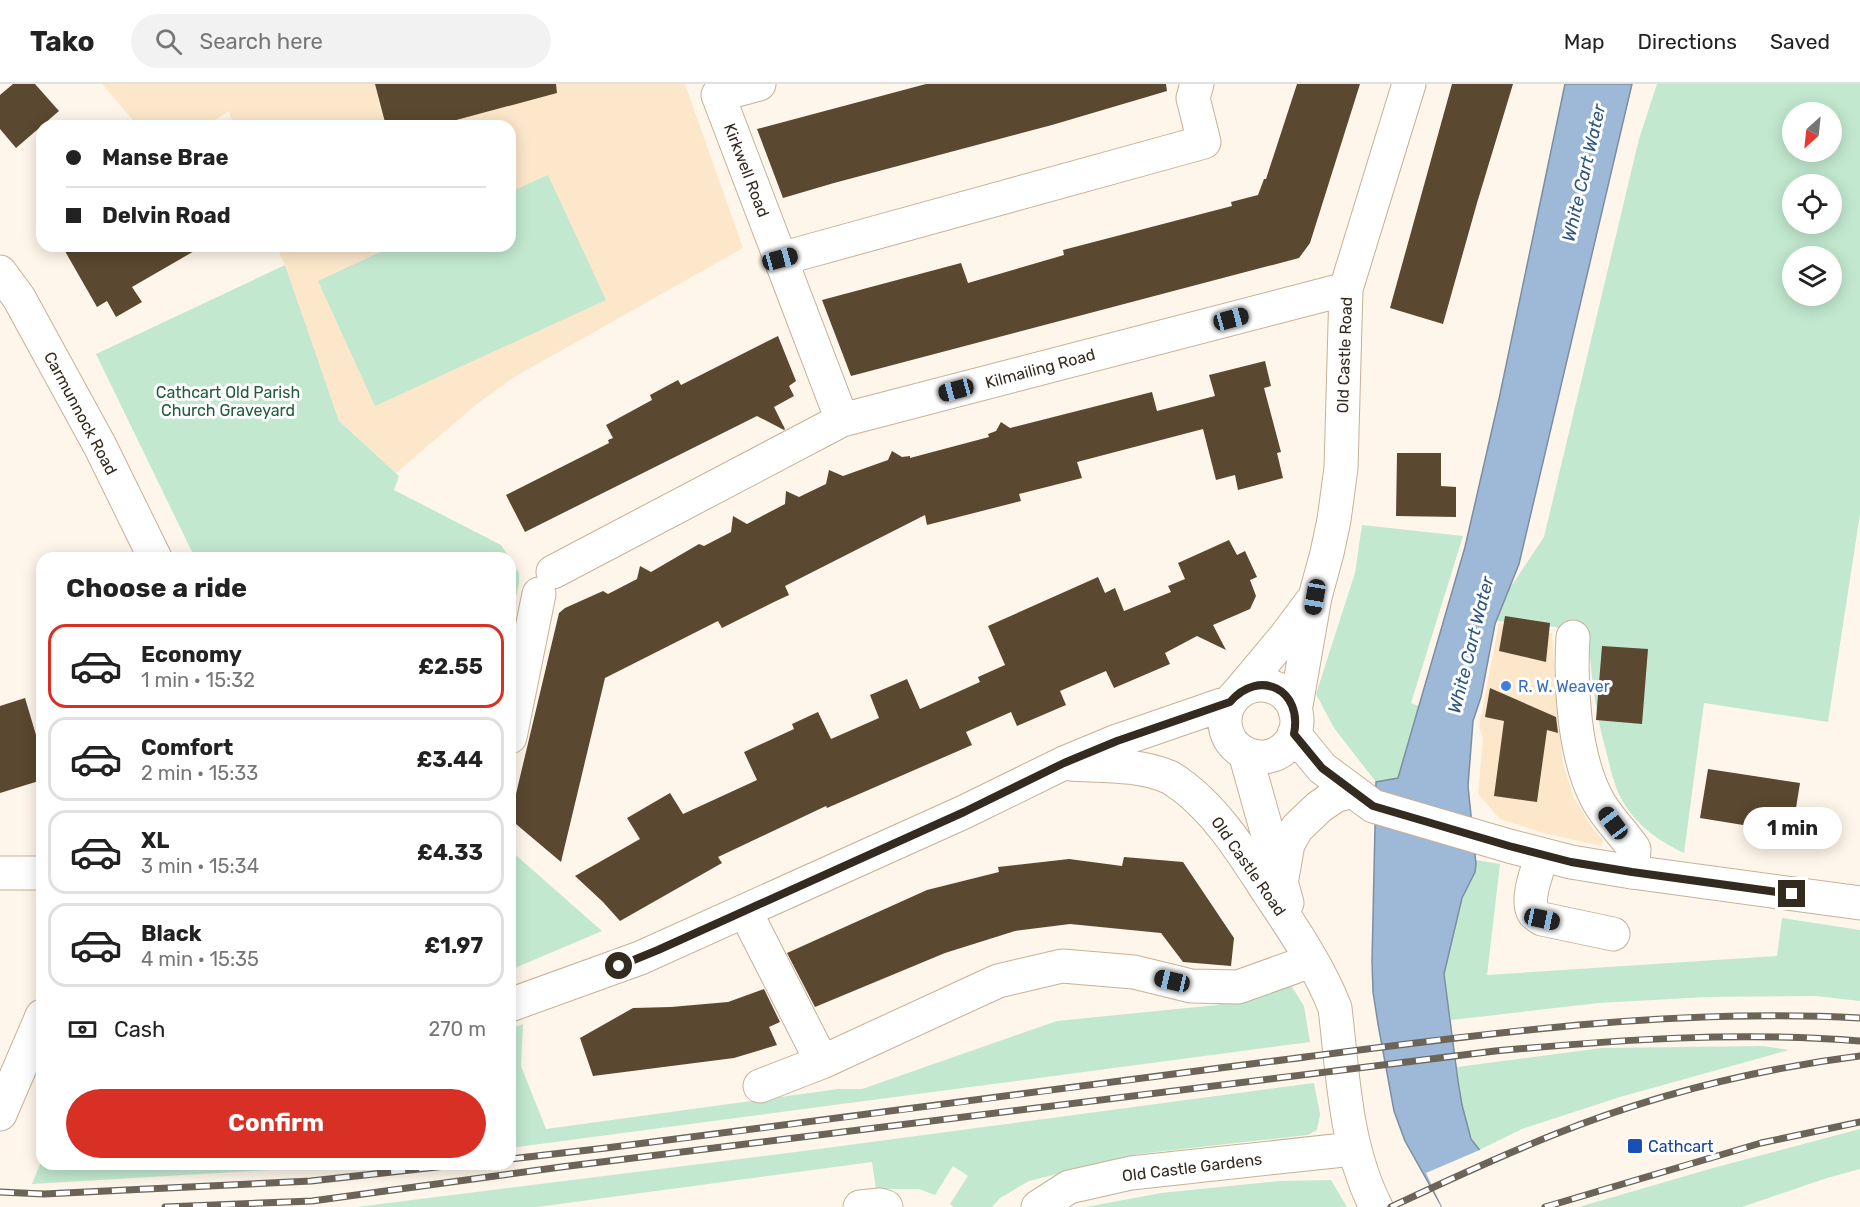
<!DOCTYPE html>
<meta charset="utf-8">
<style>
:root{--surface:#fff;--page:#f2f2f2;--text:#222;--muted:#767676;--line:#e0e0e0;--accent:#d93025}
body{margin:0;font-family:Rubik,sans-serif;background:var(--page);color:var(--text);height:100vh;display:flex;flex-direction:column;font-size:22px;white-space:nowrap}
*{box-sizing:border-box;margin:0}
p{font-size:20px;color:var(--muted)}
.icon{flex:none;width:33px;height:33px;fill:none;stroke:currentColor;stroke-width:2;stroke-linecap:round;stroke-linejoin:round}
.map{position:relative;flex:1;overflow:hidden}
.drawer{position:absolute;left:36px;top:468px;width:480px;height:618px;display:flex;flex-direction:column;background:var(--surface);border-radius:18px;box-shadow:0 3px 15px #0003}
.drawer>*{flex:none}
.hud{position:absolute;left:36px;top:36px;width:480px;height:132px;border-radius:18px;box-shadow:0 3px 15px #0003;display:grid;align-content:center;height:132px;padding:0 30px;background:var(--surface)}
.needle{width:39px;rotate:207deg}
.tools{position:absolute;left:1782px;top:18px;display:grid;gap:12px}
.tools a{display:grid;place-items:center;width:60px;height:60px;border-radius:50%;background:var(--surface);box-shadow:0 3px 15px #0003;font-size:30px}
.end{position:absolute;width:27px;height:27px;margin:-14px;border:8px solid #332b20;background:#fff;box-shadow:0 0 0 3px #fff}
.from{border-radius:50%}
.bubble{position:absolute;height:42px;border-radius:21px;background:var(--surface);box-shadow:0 3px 15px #0003;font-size:20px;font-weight:700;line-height:42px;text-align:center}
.car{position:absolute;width:18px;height:36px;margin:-18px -9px;border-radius:8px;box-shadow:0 0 4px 2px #0007;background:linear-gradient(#222 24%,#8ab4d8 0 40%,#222 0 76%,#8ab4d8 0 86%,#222 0)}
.hud b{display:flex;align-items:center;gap:21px;height:57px;font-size:22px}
.hud b+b{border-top:2px solid var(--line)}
.hud i{width:15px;height:15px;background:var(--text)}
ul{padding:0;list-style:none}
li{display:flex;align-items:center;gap:18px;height:84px;margin:0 12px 9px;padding:0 18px;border:3px solid var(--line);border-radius:18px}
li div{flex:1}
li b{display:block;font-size:22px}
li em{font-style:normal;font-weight:700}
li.active{border-color:var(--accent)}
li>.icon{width:54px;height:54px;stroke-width:1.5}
h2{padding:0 30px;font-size:27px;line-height:72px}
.pay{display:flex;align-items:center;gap:15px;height:66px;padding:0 30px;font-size:22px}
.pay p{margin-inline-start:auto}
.action{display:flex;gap:12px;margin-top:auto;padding:12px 30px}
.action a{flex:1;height:69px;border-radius:36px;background:var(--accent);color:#fff;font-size:24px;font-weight:700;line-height:69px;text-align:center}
header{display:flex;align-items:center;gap:36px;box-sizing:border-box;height:84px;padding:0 30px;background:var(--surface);border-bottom:2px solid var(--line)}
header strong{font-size:28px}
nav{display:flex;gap:33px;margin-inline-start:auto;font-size:21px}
.search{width:420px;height:54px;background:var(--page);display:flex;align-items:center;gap:15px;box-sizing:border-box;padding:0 21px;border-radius:33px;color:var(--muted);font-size:22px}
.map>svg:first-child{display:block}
</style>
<header>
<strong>Tako</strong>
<div class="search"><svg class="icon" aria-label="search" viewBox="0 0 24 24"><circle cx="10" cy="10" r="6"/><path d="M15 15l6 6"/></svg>Search here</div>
<nav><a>Map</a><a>Directions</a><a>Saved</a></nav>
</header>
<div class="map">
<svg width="1860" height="1123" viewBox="0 0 1860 1123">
<rect width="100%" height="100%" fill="#fef6ea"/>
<path fill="#fce7cb" d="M 102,0 L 685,0 L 743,164 L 516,292 L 477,320 L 396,389 L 339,337 L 285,181 L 276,162 L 510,162 L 510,42 L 234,42 L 229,27 L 205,42 L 138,42 Z
M 1499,539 L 1552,549 L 1557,631 L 1563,680 L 1574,714 L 1589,739 L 1603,757 L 1601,762 L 1544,749 L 1500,735 L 1478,710 L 1483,654 L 1479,643 Z"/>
<path fill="#c2e8cf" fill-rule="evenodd" d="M 1657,0 L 1860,0 L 1860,430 L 1828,638 L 1704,619 L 1684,769 C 1656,756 1631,737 1618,708 C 1612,694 1609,678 1605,663 C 1596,630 1592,597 1589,563 L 1556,543 L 1497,537 L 1508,507 L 1544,453 L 1639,55 ZM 1792,28 L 1832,28 L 1832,68 L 1792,68 ZM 1792,100 L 1832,100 L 1832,140 L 1792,140 ZM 1792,172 L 1832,172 L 1832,212 L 1792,212 Z
M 548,91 L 606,216 L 375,322 L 318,197 L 393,162 L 510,162 L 510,108 Z
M 285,181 L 339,337 L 399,392 L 394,406 L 501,461 L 519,489 L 519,499 L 510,540 L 510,474 L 195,474 L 96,270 Z
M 1362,441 L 1463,452 L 1411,619 L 1419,622 L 1398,694 L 1376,698 L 1334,644 L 1316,610 L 1355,489 Z
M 510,766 L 602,847 L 510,886 Z
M 1476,776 L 1500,780 L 1487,891 L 1777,872 L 1782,834 L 1860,846 L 1860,917 L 1816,912 L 1707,913 L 1599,919 L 1451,936 L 1444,890 L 1462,814 L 1472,795 Z
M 1289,898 L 1304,922 L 1310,958 L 510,1064 L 510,945 L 523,940 L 521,982 L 546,1045 L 838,1005 L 862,1005 L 1057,937 L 1217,921 Z
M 1763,962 L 1789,966 L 1620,1013 L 1522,1045 L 1479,1066 C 1462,1043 1459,1010 1457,983 L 1602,964 Z
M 1314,999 L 1320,1030 L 1317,1046 L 1308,1051 L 1138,1070 L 1029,1097 L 1000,1114 L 992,1123 L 954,1123 L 950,1120 L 968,1092 L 953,1082 L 935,1111 L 919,1105 L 876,1105 L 872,1078 L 537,1123 L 357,1123 L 819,1065 Z
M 1860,1045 L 1860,1085 L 1827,1094 L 1742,1123 L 1579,1123 L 1713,1084 Z
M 42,1075 L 42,1080 L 371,1080 L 32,1100 Z
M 1331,1096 L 1347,1123 L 1086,1123 L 1161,1109 L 1280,1097 Z"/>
<path fill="#9db9d7" stroke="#7d8ea0" stroke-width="1.5" d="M 1565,0 L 1632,0 L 1519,480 L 1495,540 L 1481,613 L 1473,637 L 1468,702 L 1476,780 L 1475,788 L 1462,814 L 1444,890 L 1458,997 L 1462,1021 L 1471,1055 L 1524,1123 L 1442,1123 L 1405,1057 L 1394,1027 L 1378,940 L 1373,908 L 1372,877 L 1376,698 L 1398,694 L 1465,463 L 1499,315 Z"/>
<path fill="#fef6ea" d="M 1482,1065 L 1502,1087 L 1527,1123 L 1442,1123 L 1426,1089 Z"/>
<path fill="#5a4830" d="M 13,0 L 35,0 L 59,27 L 16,64 L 0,45 L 0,11 Z
M 375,0 L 556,0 L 557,9 L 434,42 L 386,42 Z
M 926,0 L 1166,0 L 1167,7 L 1052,41 L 834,99 L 783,114 L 757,45 Z
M 1297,0 L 1360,0 L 1310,159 L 1299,174 L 851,292 L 822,216 L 961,179 L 968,199 L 1064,171 L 1063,166 L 1232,122 L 1231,118 L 1258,111 L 1264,95 L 1266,95 Z
M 1452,0 L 1513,0 L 1477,119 L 1443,240 L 1390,224 Z
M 62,162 L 203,162 L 132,203 L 142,218 L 116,233 L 107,217 L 97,223 Z
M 778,252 L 796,297 L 789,302 L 794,312 L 774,323 L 785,345 L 784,346 L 757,332 L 525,448 L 506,411 L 609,359 L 608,356 L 613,354 L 606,341 L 652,316 L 650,311 L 678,296 L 681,301 Z
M 1265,277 L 1271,302 L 1264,304 L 1281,368 L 1277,369 L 1283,394 L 1238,406 L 1235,391 L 1216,396 L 1203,345 L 1077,378 L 1082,394 L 1019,410 L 1021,417 L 927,441 L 925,431 L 785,502 L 789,511 L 774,518 L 722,544 L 718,537 L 605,594 L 561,778 L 510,735 L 559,529 L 565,524 L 603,507 L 608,510 L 637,495 L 640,482 L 651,488 L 699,460 L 704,462 L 731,448 L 733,432 L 747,440 L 785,420 L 786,407 L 799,413 L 826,400 L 829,386 L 843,392 L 888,376 L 892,367 L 902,373 L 910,372 L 910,374 L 989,353 L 988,350 L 996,347 L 1001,338 L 1010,344 L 1152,308 L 1157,327 L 1215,312 L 1209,291 Z
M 1397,369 L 1441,369 L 1441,402 L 1456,403 L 1456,433 L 1396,432 Z
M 1229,456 L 1237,471 L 1245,467 L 1257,493 L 1250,496 L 1256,512 L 1250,525 L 1213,541 L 1226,566 L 1197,552 L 1165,569 L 1170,580 L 1114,604 L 1106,587 L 1060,607 L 1066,621 L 1017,642 L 1011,628 L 966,648 L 972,661 L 827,724 L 826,722 L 718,773 L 722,779 L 620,837 L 603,818 L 575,792 L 640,755 L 627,734 L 670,709 L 683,730 L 757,696 L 744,668 L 794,645 L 792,640 L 818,628 L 831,655 L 879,634 L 870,611 L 907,595 L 920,625 L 980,598 L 978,593 L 1005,581 L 988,542 L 1098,493 L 1105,509 L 1115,504 L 1124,527 L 1171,508 L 1168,502 L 1185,495 L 1178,479 Z
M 1505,532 L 1550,539 L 1546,578 L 1499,567 Z
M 1602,562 L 1648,565 L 1642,640 L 1596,636 Z
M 1490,604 L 1556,633 L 1558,649 L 1547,646 L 1537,718 L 1494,712 L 1504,637 L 1485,633 Z
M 25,614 L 42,671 L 42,696 L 0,709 L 0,622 Z
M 1708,685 L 1800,699 L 1792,749 L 1700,734 Z
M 1124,773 L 1183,778 L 1234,854 L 1231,882 L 1183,878 L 1161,849 L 1070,840 L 1015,847 L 945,869 L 815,923 L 787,869 L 927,806 L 999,788 L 998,783 L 1069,775 L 1122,782 Z
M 764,905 L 780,938 L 769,943 L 777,961 L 734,974 L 593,992 L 580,954 L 633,924 L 671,923 L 728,918 Z"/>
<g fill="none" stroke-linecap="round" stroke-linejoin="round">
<g stroke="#c6b196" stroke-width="35">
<path id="minor" d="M 759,0 L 718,11 L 842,336
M 780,175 L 1204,58 L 1193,14 L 1197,0
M 0,188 L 19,214 L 100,362 L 155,474
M 553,488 L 842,336 L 1346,205
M 1573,553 C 1570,601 1574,670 1596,713 C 1605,732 1622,747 1634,765 L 1632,788
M 1238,609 L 1285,553 L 1312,517
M 1295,627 L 1315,513 L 1327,469 L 1334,436 L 1341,384 L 1346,205 L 1409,0
M 510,653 L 539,510
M 1542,771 C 1538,785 1525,816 1534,829 C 1536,831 1540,834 1542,835 L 1613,850
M 745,827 L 822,978
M 760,1002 L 822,978 L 998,897 L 1062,882 L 1134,888 L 1191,902 L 1238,903 L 1311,877
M 0,1030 L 42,932
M 860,1123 L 880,1121 L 886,1123
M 1038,1123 L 1069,1103 L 1131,1089 L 1353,1065"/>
</g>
<g stroke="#c6b196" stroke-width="35">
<path id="major" d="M1225 637a36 36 0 1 1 72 0a36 36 0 1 1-72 0Z
M 1294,650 L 1322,684 L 1373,722 L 1509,762 L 1571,778 L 1632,788 L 1860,819
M 1245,669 L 1287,819
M 1070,680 C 1103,682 1138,680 1169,693 C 1174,695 1179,700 1184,703 C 1220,731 1244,771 1269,809 C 1293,845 1319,883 1335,924 C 1343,991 1345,1062 1376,1123
M 0,789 L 42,789
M 1282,794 L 1288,760 L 1297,744 L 1319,723 L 1335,712 L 1352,707
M 510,921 L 640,874 L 964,728 L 1064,679 L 1117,657 L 1230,618"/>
</g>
<use href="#minor" stroke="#fff" stroke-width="33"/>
<use href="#major" stroke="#fff" stroke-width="33"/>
<g stroke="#6c6459" stroke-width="7">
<path id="rail" d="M 510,1075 L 606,1064 C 826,1036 1046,1007 1266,978 C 1463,953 1661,923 1860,934
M 0,1108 L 44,1110 L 311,1097 L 464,1080
M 165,1123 L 312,1117 L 561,1083 L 1495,967 C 1616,956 1739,947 1860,957
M 1391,1123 C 1444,1098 1498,1073 1553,1051 C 1650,1012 1756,985 1860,972
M 1545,1123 L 1761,1059 L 1860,1038"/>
</g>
<use href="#rail" stroke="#fff" stroke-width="4.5" stroke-dasharray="14" stroke-linecap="butt"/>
</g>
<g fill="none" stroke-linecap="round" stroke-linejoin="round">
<path stroke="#332b20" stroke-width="8" d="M 619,882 L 658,866 L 964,728 L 1064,679 L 1117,657 L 1230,618 C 1259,584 1303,605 1294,650 L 1322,684 L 1373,722 L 1509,762 L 1571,778 L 1632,788 L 1792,810"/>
</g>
<circle fill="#3f7fe0" stroke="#fff" stroke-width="2" cx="1506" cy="602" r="6"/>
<rect fill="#1a4fb4" stroke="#fff" stroke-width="2" x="1627" y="1054" width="16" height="16" rx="3"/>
<g text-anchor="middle" stroke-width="6" stroke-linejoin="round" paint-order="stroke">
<g font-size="16" fill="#332b20" stroke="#fff">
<text transform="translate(747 86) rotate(69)" y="6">Kirkwell Road</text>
<text transform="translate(1344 271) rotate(-88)" y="6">Old Castle Road</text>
<text transform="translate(1040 284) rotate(-15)" y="6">Kilmailing Road</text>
<text transform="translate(81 329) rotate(62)" y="6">Carmunnock Road</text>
<text transform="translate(1249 782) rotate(55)" y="6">Old Castle Road</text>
<text transform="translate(1192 1083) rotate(-7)" y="6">Old Castle Gardens</text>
</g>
<g font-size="16" fill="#1e5c3b" stroke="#fff">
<text x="228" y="314">Cathcart Old Parish<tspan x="228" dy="18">Church Graveyard</tspan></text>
</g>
<g font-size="16" fill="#366cbe" stroke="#fff" text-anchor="start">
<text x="1518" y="608">R. W. Weaver</text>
</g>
<g font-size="16" fill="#164399" stroke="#fff" text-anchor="start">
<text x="1648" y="1068">Cathcart</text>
</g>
<g font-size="18" font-style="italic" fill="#2d5680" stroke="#fff">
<text transform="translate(1584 89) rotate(-77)" y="6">White Cart Water</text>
<text transform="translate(1471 561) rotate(-76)" y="6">White Cart Water</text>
</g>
</g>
</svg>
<div class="tools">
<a><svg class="needle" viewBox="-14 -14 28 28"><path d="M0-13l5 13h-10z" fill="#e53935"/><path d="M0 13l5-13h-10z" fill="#767676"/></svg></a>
<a><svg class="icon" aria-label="locate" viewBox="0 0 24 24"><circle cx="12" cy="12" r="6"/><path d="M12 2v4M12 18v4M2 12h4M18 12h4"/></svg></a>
<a><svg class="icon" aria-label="layers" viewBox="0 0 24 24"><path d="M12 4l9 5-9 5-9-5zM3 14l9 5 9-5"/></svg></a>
</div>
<i class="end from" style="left:619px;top:882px"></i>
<i class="end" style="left:1792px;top:810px"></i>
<div class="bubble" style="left:1743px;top:723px;width:99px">1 min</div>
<i class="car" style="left:780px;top:175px;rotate:75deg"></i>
<i class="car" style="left:1231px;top:235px;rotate:75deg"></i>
<i class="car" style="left:956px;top:306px;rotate:255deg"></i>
<i class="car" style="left:1315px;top:513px;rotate:190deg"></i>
<i class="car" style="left:1613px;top:739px;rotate:323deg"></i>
<i class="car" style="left:1542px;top:835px;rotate:102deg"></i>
<i class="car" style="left:1172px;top:897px;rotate:283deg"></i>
<div class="hud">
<b><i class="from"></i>Manse Brae</b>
<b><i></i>Delvin Road</b>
</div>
<section class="drawer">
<h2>Choose a ride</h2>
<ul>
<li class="active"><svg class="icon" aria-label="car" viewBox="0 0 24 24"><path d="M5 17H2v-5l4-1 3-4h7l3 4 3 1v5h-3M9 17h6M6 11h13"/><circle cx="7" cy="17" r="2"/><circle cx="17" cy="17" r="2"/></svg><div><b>Economy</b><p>1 min · 15:32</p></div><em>£2.55</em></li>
<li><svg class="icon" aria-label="car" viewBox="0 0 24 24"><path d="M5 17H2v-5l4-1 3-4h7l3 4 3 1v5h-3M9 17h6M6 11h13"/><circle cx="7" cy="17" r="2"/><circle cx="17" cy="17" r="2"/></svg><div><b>Comfort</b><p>2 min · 15:33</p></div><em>£3.44</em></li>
<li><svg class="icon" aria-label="car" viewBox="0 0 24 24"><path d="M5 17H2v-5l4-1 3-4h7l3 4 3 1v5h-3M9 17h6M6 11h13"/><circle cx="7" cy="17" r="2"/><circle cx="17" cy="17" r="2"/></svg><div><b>XL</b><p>3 min · 15:34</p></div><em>£4.33</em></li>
<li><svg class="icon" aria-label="car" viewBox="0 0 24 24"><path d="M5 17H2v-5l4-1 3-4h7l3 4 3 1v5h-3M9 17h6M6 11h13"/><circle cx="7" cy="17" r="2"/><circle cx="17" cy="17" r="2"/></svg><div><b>Black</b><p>4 min · 15:35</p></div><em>£1.97</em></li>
</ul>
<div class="pay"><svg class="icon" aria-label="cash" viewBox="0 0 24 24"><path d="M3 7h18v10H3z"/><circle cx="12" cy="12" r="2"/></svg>Cash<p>270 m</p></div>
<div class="action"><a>Confirm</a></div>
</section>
</div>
